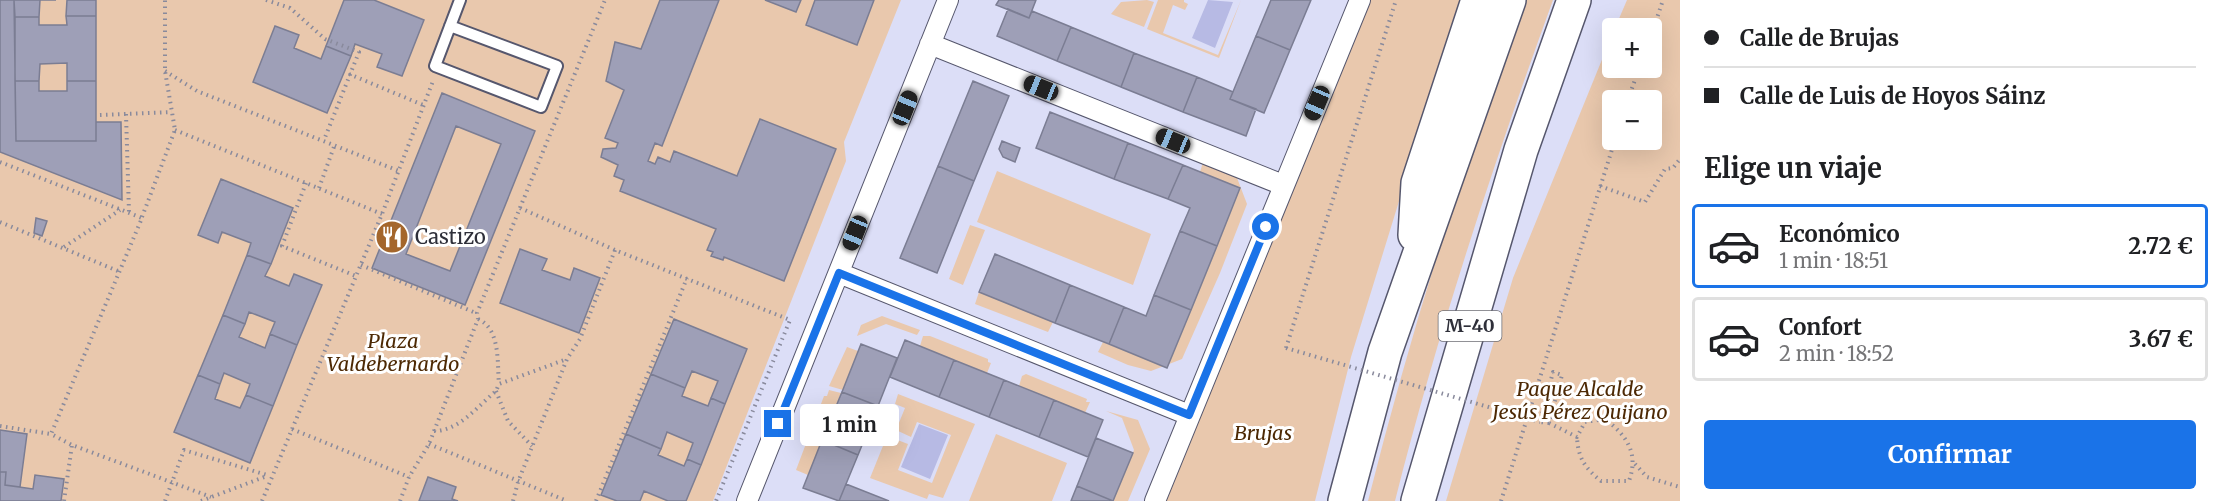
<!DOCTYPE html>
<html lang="es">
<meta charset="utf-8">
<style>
:root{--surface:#fff;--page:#f6f6f6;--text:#202124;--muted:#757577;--line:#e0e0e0;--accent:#1a73e8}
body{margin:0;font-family:Merriweather,serif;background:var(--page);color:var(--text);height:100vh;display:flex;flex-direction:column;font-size:22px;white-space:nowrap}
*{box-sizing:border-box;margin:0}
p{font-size:20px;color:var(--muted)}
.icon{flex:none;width:33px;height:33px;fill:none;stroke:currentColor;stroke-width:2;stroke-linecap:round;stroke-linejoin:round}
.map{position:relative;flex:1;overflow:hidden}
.panel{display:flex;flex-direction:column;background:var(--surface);width:540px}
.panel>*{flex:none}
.top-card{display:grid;align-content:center;height:132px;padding:0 24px;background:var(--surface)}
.buttons{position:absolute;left:1602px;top:18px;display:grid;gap:12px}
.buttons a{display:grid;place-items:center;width:60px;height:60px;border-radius:6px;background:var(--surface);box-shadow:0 6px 24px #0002;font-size:30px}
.end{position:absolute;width:27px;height:27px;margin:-14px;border:8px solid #1a73e8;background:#fff;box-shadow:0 0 0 3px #fff}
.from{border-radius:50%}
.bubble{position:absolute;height:42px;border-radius:6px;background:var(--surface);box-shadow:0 6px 24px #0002;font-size:20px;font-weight:700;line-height:42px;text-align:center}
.car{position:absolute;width:18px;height:36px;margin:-18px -9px;border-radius:8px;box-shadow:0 0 4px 2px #0007;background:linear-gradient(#222 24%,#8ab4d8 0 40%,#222 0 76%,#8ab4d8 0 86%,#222 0)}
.top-card b{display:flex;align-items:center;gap:21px;height:57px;font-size:22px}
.top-card b+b{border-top:2px solid var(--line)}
.top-card i{width:15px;height:15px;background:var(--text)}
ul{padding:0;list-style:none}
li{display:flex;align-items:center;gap:18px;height:84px;margin:0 12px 9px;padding:0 12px;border:3px solid var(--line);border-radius:6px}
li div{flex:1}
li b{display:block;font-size:22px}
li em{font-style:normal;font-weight:700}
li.selected{border-color:var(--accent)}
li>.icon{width:54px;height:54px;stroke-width:1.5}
h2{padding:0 24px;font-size:27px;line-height:72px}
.button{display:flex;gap:12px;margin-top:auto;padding:12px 24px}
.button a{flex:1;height:69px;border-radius:6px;background:var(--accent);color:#fff;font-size:24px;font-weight:700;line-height:69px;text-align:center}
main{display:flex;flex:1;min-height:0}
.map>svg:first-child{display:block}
</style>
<main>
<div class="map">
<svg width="1680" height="501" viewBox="0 0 1680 501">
<rect width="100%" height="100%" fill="#dcdef7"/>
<path fill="#e9c8ad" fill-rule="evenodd" d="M 0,0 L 901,0 L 844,142 L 846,161 L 713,501 L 0,501 Z
M 1147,0 L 1154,2 L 1144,27 L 1111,14 L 1121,2 Z
M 1158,0 L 1184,0 L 1184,2 L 1188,4 L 1185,10 L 1173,5 L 1163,33 L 1218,55 L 1241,0 L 1219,58 L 1147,29 Z
M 1365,0 L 1461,0 L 1351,357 L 1315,501 L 1163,501 Z
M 1524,0 L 1553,0 C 1493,165 1438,331 1395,501 L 1368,501 C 1411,331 1463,165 1524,0 Z
M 1627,0 L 1680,0 L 1680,501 L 1446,501 L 1513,278 L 1612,35 L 1612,68 L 1652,68 L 1652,28 L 1615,28 ZM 1612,100 L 1652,100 L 1652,140 L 1612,140 Z
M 1204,159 L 1234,170 L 1247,204 L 1220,273 L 1182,359 L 1151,371 L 1128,365 L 1098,352 L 1103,342 L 1148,360 L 1175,349 L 1233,204 L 1221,180 L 1200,172 Z
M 997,171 L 1151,234 L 1133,285 L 977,222 Z
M 970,225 L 985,230 L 963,285 L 949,279 Z
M 979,292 L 1053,322 L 1048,332 L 975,304 Z
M 882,316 L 920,330 L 917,335 L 886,324 L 857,336 L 861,325 Z
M 923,336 L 930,336 L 988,359 L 988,362 L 991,363 L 987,373 L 920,346 Z
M 847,347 L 858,351 L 843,390 L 829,386 Z
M 1026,374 L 1087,399 L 1086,402 L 1090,402 L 1085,413 L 1019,386 L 1022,376 Z
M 829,390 L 841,393 L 808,475 L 796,470 L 824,396 L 827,396 Z
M 898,394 L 975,424 L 943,498 L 929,494 L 927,499 L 870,478 L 887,436 L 908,444 L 898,470 L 932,483 L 951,435 L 917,422 L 911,437 L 896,430 L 905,408 L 895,404 Z
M 1106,411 L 1138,420 L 1150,449 L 1128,501 L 1113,501 L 1134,450 L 1122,418 Z
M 996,434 L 1067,463 L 1052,501 L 969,501 Z"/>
<path fill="#b7bae4" d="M 1208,0 L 1233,2 L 1215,48 L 1192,38 Z
M 919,424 L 948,435 L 930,479 L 901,467 Z"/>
<path fill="#9e9fb7" stroke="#7b7d93" stroke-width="1.5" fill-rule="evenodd" d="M 0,0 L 14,0 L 16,141 L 96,141 L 96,122 L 121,122 L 122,200 L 0,152 Z
M 14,0 L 56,0 L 40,0 L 39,17 L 15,17 Z
M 67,0 L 96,0 L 96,16 L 66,16 Z
M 344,0 L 374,0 L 424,20 L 402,76 L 377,67 L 382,54 L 355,44 L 351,56 L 326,46 Z
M 660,0 L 719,0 L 662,146 L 655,143 L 648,161 L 655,164 L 658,157 L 670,162 L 674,151 L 737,176 L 760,119 L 836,149 L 784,281 L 724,257 L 723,260 L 711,256 L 713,252 L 707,250 L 716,229 L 620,191 L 624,180 L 614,176 L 618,165 L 601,157 L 603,149 L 616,148 L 618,143 L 605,138 L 624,90 L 606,81 L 615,42 L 641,49 Z
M 765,0 L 801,0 L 796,12 Z
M 815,0 L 874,0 L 857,45 L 806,25 Z
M 999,0 L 1036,0 L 1029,18 L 996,5 Z
M 1271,0 L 1311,0 L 1290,50 L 1256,36 Z
M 1008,9 L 1029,18 L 1032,11 L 1071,27 L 1057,61 L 997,36 Z
M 66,16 L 96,16 L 96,81 L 67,81 L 67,63 L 40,64 L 39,81 L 15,81 L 15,17 L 39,17 L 39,25 L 67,25 Z
M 275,26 L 299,35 L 294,48 L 321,59 L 326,46 L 351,56 L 327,113 L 253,82 Z
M 1071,27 L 1134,53 L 1121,87 L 1057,61 Z
M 1256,36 L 1290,50 L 1264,113 L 1230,99 Z
M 1134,53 L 1197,77 L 1183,112 L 1121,87 Z
M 1197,77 L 1233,92 L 1230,99 L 1256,109 L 1246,136 L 1183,112 Z
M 15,81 L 39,81 L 39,91 L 67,91 L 67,81 L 96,81 L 96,141 L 16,141 Z
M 973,81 L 1009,96 L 974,181 L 938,166 Z
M 442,93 L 535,131 L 465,305 L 372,268 ZM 456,126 L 501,144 L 450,271 L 406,254 Z
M 1050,112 L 1128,143 L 1114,179 L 1036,148 Z
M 1002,141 L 1020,148 L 1015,162 L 1003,157 L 999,149 Z
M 1128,143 L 1183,165 L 1168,199 L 1114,179 Z
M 1183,165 L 1240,188 L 1217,246 L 1180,231 L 1190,208 L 1168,199 Z
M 938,166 L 974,181 L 937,273 L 900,258 Z
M 221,179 L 293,208 L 271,264 L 247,255 L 251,243 L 222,232 L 218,243 L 198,235 Z
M 36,218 L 47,221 L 42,236 L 34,233 Z
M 1180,231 L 1217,246 L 1191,310 L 1154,295 Z
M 520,249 L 547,259 L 542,270 L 570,280 L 574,268 L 600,278 L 579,333 L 500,303 Z
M 995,254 L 1070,285 L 1055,323 L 979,292 Z
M 247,255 L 271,264 L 265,276 L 289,286 L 294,274 L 322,285 L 297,345 L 270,334 L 275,322 L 249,312 L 245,324 L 223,315 Z
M 1070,285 L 1124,307 L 1109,344 L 1055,323 Z
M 1154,295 L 1191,310 L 1167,368 L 1109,344 L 1124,307 L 1146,316 Z
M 223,315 L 245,324 L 239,337 L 265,348 L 270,334 L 297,345 L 273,406 L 246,395 L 250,384 L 224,373 L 220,384 L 198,375 Z
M 674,319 L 747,349 L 725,404 L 711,398 L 718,381 L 692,371 L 685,388 L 651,374 Z
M 905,340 L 954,360 L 939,397 L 890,377 Z
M 861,344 L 897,358 L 878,406 L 842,392 Z
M 954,360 L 1004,380 L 989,417 L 939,397 Z
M 651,374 L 685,388 L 682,396 L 708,406 L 711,398 L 725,404 L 701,465 L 687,459 L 693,443 L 667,432 L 661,449 L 626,434 Z
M 198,375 L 220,384 L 215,399 L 240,408 L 246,395 L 273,406 L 250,463 L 174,432 Z
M 1004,380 L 1054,400 L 1039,437 L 989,417 Z
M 842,392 L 878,406 L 858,455 L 822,440 Z
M 1054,400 L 1103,420 L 1088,457 L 1039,437 Z
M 0,430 L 27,434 L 20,487 L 5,485 L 6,472 L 0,472 Z
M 626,434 L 661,449 L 658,455 L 684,466 L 687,459 L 701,465 L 686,501 L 668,501 L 644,491 L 640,501 L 617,501 L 601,495 Z
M 1096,438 L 1133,453 L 1113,501 L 1077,486 Z
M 822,440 L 858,455 L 839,501 L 803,488 Z
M 0,472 L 6,472 L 5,485 L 33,489 L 35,475 L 64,479 L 61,501 L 0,501 Z
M 428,477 L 456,487 L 452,499 L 458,501 L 419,501 Z
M 846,484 L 889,501 L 839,501 Z
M 1077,486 L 1113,501 L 1071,501 Z"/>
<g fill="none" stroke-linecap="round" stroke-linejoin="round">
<g stroke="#56576d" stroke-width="14">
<path id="service" d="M 450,26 L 557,66 L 541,107 L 435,66 L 460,0"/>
</g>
<g stroke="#56576d" stroke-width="22">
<path id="minor" d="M 930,44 L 1283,185
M 839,273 L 1189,415
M 747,501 L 948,0
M 1155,501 L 1360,0"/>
</g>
<g stroke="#56576d" stroke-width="36">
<path id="motorway" d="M 1415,235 L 1418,183 L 1478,0
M 1345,501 L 1385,352 L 1509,0
M 1418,501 L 1521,150 L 1574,0"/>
</g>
<path stroke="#898a9c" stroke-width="4" stroke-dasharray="1.5 4.5" stroke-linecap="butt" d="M 266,0 L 290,8 L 325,39 L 359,52 L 324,140
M 1652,33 L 1663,0
M 165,71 L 197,91 L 399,171
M 349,74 L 423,105
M 1628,100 L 1639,68
M 126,114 L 129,212
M 100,115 L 172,112
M 175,130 L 382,214
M 0,162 L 142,218 L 51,434 L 72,445 L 211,497
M 306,183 L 282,246 L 356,276
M 1600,186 L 1645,202 L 1665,169 L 1673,168 L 1680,159
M 319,188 L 335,144
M 520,208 L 615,250 L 790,320 L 716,501
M 142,217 L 175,130 L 165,71 L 165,0
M 0,222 L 118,271
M 64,247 L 120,210
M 361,265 L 476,313
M 478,319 C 501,329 497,364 499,384
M 1286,348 L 1396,0
M 496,391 L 508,421 L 532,446
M 1549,423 L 1540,422 L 1553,372 L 1562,375 L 1549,423 L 1577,437 L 1585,422 L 1605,419 C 1627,436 1639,453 1629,481 L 1601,481 C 1585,468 1578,458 1577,437
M 0,426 L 51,434
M 292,429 L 409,477
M 434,431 C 459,431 478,406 496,391 L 499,384 L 567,359
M 429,444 L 567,501
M 1635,464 L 1647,477 L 1680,487
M 64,501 L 72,445
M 165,501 L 184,450 L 267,475
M 201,501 L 267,476
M 262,501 L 382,214 L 433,81
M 400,501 L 409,477 L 429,444 L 478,319 L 477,313 L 605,0
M 513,501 L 518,482 L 567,359 L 580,339 L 615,250
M 596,501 L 687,278
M 1501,501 L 1615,140"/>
<use href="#service" stroke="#fff" stroke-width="10"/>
<use href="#minor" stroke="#fff" stroke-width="20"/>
<use href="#motorway" stroke="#fff" stroke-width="33"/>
<path stroke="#898a9c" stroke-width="4" stroke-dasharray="1.5 4.5" stroke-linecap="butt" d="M 1286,348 L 1540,422"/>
</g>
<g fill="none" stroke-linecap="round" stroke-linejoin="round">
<path stroke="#1a73e8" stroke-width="8" d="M 778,424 L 839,273 L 1189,415 L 1266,227"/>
</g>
<defs>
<g id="restaurant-disc" transform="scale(1.725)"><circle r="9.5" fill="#a4662c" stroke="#fff"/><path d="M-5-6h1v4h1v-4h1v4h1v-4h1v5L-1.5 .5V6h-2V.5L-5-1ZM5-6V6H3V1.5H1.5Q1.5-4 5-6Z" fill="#fff"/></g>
</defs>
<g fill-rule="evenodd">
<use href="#restaurant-disc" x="392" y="237"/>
</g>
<g text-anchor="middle" stroke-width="6" stroke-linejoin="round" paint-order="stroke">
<rect fill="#fff" stroke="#6d6d74" stroke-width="1.5" x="1438.5" y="311" width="63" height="30" rx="4.5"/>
<g font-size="18" font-weight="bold" fill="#2e2f39">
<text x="1470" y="332">M-40</text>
</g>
<g font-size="20" fill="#2e2f39" stroke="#fff" text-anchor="start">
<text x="415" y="244">Castizo</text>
</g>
<g font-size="20" font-style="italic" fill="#4d2904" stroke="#fff">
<text x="393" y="348">Plaza<tspan x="393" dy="23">Valdebernardo</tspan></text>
<text x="1580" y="396">Paque Alcalde<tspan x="1580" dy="23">Jesús Pérez Quijano</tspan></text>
<text x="1263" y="440">Brujas</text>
</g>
</g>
</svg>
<div class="buttons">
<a>+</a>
<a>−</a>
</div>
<i class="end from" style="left:1266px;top:227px"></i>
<i class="end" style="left:778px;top:424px"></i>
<div class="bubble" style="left:800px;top:404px;width:99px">1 min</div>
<i class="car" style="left:1041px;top:88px;rotate:292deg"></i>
<i class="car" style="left:1317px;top:103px;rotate:203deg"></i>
<i class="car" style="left:905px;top:108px;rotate:22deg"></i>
<i class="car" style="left:1173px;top:141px;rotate:292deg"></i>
<i class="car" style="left:855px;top:233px;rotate:202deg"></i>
</div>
<section class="panel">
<div class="top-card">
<b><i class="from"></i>Calle de Brujas</b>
<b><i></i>Calle de Luis de Hoyos Sáinz</b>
</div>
<h2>Elige un viaje</h2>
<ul>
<li class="selected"><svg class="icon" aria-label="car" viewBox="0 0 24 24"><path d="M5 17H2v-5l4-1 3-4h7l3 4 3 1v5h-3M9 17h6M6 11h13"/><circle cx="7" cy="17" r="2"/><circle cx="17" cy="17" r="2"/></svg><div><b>Económico</b><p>1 min · 18:51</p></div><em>2.72 €</em></li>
<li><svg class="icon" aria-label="car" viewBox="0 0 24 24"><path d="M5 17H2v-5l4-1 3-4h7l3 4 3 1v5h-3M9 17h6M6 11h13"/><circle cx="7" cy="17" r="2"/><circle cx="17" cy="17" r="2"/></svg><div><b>Confort</b><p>2 min · 18:52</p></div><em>3.67 €</em></li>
</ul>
<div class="button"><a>Confirmar</a></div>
</section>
</main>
